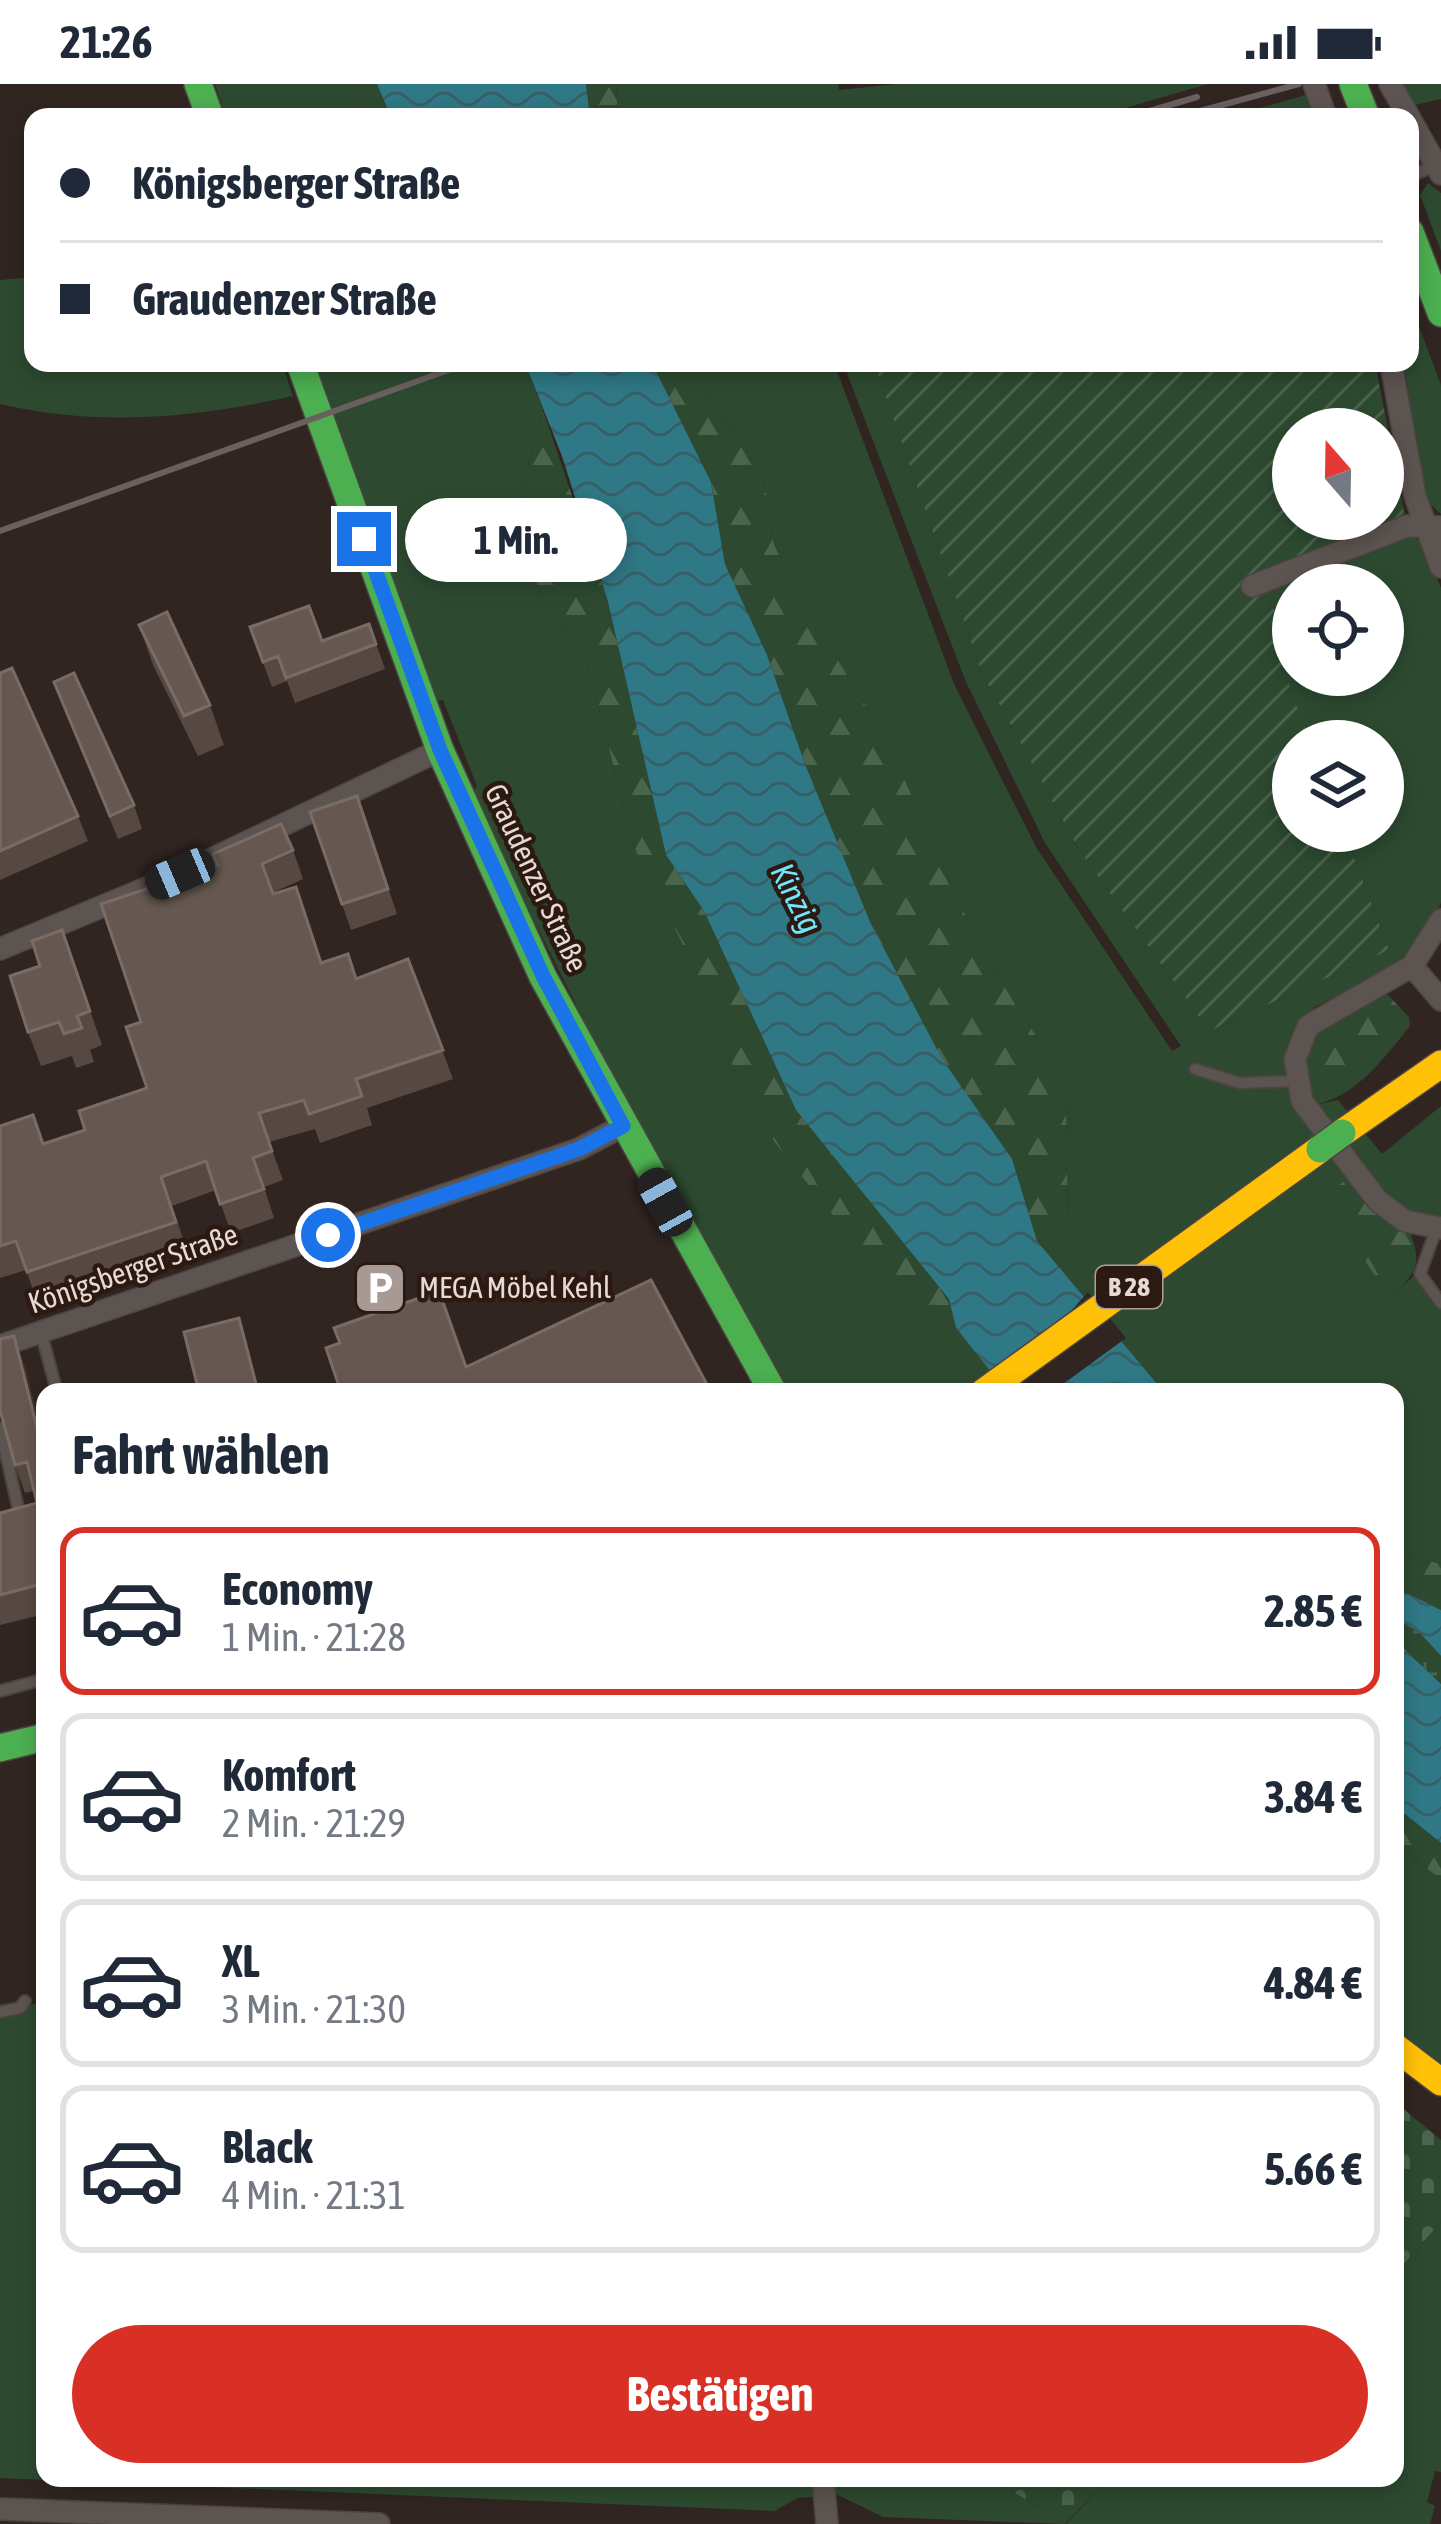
<!DOCTYPE html>
<html lang="de">
<meta charset="utf-8">
<style>
:root{--surface:#fff;--page:#f6f6f7;--text:#1f2937;--muted:#747a83;--line:#e0e1e3;--accent:#d93025}
body{margin:0;font-family:"Asap Condensed",sans-serif;background:var(--page);color:var(--text);height:100vh;display:flex;flex-direction:column;font-size:45px;white-space:nowrap}
*{box-sizing:border-box;margin:0}
p{font-size:39px;color:var(--muted)}
.icon{flex:none;width:66px;height:66px;fill:none;stroke:currentColor;stroke-width:2;stroke-linecap:round;stroke-linejoin:round}
.map{position:relative;flex:1;overflow:hidden}
.sheet{position:absolute;left:36px;top:1299px;width:1368px;height:1104px;display:flex;flex-direction:column;background:var(--surface);border-radius:24px;box-shadow:0 6px 18px #0003}
.sheet>*{flex:none}
.top-card{position:absolute;left:24px;top:24px;width:1395px;height:264px;border-radius:24px;box-shadow:0 6px 18px #0003;display:grid;align-content:center;height:264px;padding:0 36px;background:var(--surface)}
.needle{width:78px;rotate:340deg}
.buttons{position:absolute;left:1272px;top:324px;display:grid;gap:24px}
.buttons a{display:grid;place-items:center;width:132px;height:132px;border-radius:50%;background:var(--surface);box-shadow:0 6px 18px #0003;font-size:60px}
.end{position:absolute;width:54px;height:54px;margin:-27px;border:15px solid #1a73e8;background:#fff;box-shadow:0 0 0 6px #fff}
.from{border-radius:50%}
.bubble{position:absolute;height:84px;border-radius:42px;background:var(--surface);box-shadow:0 6px 18px #0003;font-size:39px;font-weight:700;line-height:84px;text-align:center}
.car{position:absolute;width:36px;height:72px;margin:-36px -18px;border-radius:15px;box-shadow:0 0 9px 3px #0007;background:linear-gradient(#222 24%,#8ab4d8 0 40%,#222 0 76%,#8ab4d8 0 86%,#222 0)}
.top-card b{display:flex;align-items:center;gap:42px;height:114px;font-size:45px}
.top-card b+b{border-top:3px solid var(--line)}
.top-card i{width:30px;height:30px;background:var(--text)}
ul{padding:0;list-style:none}
li{display:flex;align-items:center;gap:36px;height:168px;margin:0 24px 18px;padding:0 12px;border:6px solid var(--line);border-radius:24px}
li div{flex:1}
li b{display:block;font-size:45px}
li em{font-style:normal;font-weight:700}
li.active{border-color:var(--accent)}
li>.icon{width:108px;height:108px;stroke-width:1.5}
h2{padding:0 36px;font-size:54px;line-height:144px}
.cta{display:flex;gap:24px;margin-top:auto;padding:24px 36px}
.cta a{flex:1;height:138px;border-radius:72px;background:var(--accent);color:#fff;font-size:48px;font-weight:700;line-height:138px;text-align:center}
.status{display:flex;justify-content:space-between;align-items:center;height:84px;padding:0 60px;background:var(--surface);direction:ltr}
.status svg{height:33px;fill:currentColor}
.map>svg:first-child{display:block}
</style>
<div class="status"><b>21:26</b><svg viewBox="0 0 49 12"><path d="M0 12V9h3v3zM5 12V6h3v6zM10 12V3h3v9zM15 12V0h3v12zM26 1h20v11H26zM47 4h2v5h-2z"/></svg></div>
<div class="map">
<svg width="1441" height="2440" viewBox="0 0 1441 2440">
<defs>
<pattern id="forest-firs" width="22" height="20" patternUnits="userSpaceOnUse" patternTransform="scale(3)"><rect width="22" height="20" fill="#2d4a30"/><path d="M5 1l3.5 6h-7zM16 11l3.5 6h-7z" fill="#4b644d"/></pattern>
<pattern id="wetland-marsh" width="20" height="14" patternUnits="userSpaceOnUse" patternTransform="scale(3)"><rect width="20" height="14" fill="#2d4a30"/><path d="M1 5h8M5 5V1M11 12h8M15 12V8" fill="none" stroke="#4b644d"/></pattern>
<pattern id="cemetery-stones" width="16" height="16" patternUnits="userSpaceOnUse" patternTransform="scale(3)"><rect width="16" height="16" fill="#2d4a30"/><path d="M2 7V4a2 2 0 0 1 4 0v3zM10 15v-3a2 2 0 0 1 4 0v3z" fill="#4b644d"/></pattern>
<pattern id="garden-furrows" width="10" height="10" patternUnits="userSpaceOnUse" patternTransform="scale(3)"><rect width="10" height="10" fill="#2d4a30"/><path d="M-1 1l2-2M0 10L10 0M9 11l2-2" fill="none" stroke="#4b644d"/></pattern>
<pattern id="water-waves" width="16" height="10" patternUnits="userSpaceOnUse" patternTransform="scale(3)"><rect width="16" height="10" fill="#2f7885"/><path d="M0 5q4-4 8 0t8 0" fill="none" stroke="#395f66"/></pattern>
</defs>
<rect width="100%" height="100%" fill="#302520"/>
<path fill="#2d4a30" fill-rule="evenodd" d="M 215,0 L 357,0 L 368,33 L 226,33 Z
M 616,0 L 838,0 L 839,6 L 898,0 L 1208,0 L 1094,33 L 618,33 Z
M 1397,0 L 1441,0 L 1441,15 L 1410,22 Z
M 1306,11 L 1314,33 L 1228,33 Z
M 1428,99 L 1441,109 L 1441,167 L 1420,111 Z
M 33,193 L 33,279 L 282,279 L 293,312 C 196,334 98,343 0,320 L 0,196 Z
M 1410,218 L 1441,301 L 1441,430 L 1428,418 L 1422,400 L 1404,279 L 1410,279 Z
M 312,279 L 525,279 L 543,326 L 520,413 L 540,508 L 587,578 L 634,763 L 701,897 L 739,998 L 772,1055 L 886,1197 L 956,1244 L 1007,1308 L 789,1308 L 660,1088 L 471,711 L 477,702 L 443,616 L 433,618 Z
M 682,279 L 834,279 L 955,602 L 1036,763 L 1172,967 L 1181,962 L 1045,759 L 966,598 L 843,279 L 874,279 L 982,589 L 1079,766 L 1209,947 L 1389,866 L 1344,747 L 1383,747 L 1383,657 L 1310,657 L 1281,581 L 1292,576 L 1269,512 L 1273,502 L 1408,447 L 1423,460 L 1441,504 L 1441,818 C 1421,877 1364,898 1313,924 L 1323,942 L 1315,1021 L 1338,1016 L 1382,1070 L 1441,1022 L 1441,1132 L 1419,1131 L 1409,1145 L 1395,1209 L 1416,1190 L 1441,1223 L 1441,1480 L 1395,1468 L 1395,1308 L 1164,1308 L 1037,1157 L 1068,1145 L 1066,999 L 980,864 L 885,652 L 795,507 L 774,460 L 764,399 L 744,361 ZM 1293,501 L 1383,501 L 1383,591 L 1293,591 Z
M 1395,1758 L 1441,1796 L 1441,1983 L 1395,1945 Z
M 45,1916 L 45,2394 L 991,2394 L 1065,2440 L 883,2433 L 838,2411 L 798,2414 L 774,2427 L 0,2394 L 0,1932 Z
M 1441,2138 L 1441,2388 L 1435,2387 L 1427,2418 L 1435,2422 L 1430,2440 L 1066,2440 L 1110,2394 L 1395,2394 L 1395,2190 Z"/>
<path fill="url(#forest-firs)" d="M 357,0 L 377,0 L 391,33 L 368,33 Z
M 586,0 L 616,0 L 618,33 L 590,33 Z
M 652,279 L 682,279 L 744,361 L 764,399 L 774,460 L 795,507 L 885,652 L 980,864 L 1066,999 L 1068,1146 L 1037,1157 L 1012,1075 L 942,976 L 871,840 L 805,680 L 767,571 L 725,480 L 711,398 Z
M 543,326 L 608,518 L 666,771 L 704,827 L 796,1026 L 950,1215 L 956,1244 L 886,1198 L 772,1055 L 739,998 L 701,897 L 634,763 L 587,578 L 540,508 L 524,460 L 520,413 Z
M 1384,907 L 1409,933 L 1410,942 C 1383,975 1358,1011 1315,1021 C 1288,949 1329,938 1384,907 Z
M 1347,1096 L 1377,1126 L 1409,1145 C 1421,1176 1419,1187 1395,1209 L 1386,1208 L 1329,1122 L 1325,1109 Z
M 1395,1468 L 1441,1480 L 1441,1526 L 1409,1510 L 1395,1509 Z
M 1395,1722 L 1441,1759 L 1441,1796 L 1395,1758 Z"/>
<path fill="url(#wetland-marsh)" d="M 1395,1534 L 1420,1549 L 1441,1572 L 1441,1600 L 1395,1556 Z"/>
<path fill="url(#cemetery-stones)" d="M 1395,2018 L 1441,2056 L 1441,2138 L 1395,2190 Z
M 991,2394 L 1110,2394 L 1065,2440 Z"/>
<path fill="url(#garden-furrows)" fill-rule="evenodd" d="M 874,279 L 1375,279 L 1408,447 L 1273,502 L 1269,512 L 1292,576 L 1282,582 L 1310,657 L 1293,657 L 1293,747 L 1344,747 L 1389,866 L 1209,947 L 1079,766 L 982,589 ZM 1293,345 L 1383,345 L 1383,435 L 1293,435 Z"/>
<path fill="url(#water-waves)" d="M 377,0 L 586,0 L 590,33 L 391,33 Z
M 525,279 L 652,279 L 711,398 L 725,480 L 767,571 L 805,680 L 871,840 L 942,975 L 1012,1075 L 1037,1157 L 1164,1308 L 1007,1308 L 956,1244 L 949,1215 L 796,1026 L 704,827 L 666,771 L 608,518 L 562,372 Z
M 1395,1509 L 1409,1510 L 1441,1526 L 1441,1572 L 1420,1549 L 1395,1534 Z
M 1395,1556 L 1441,1600 L 1441,1759 L 1395,1722 Z"/>
<path fill="#302520" d="M 1088,1208 L 1126,1254 L 1052,1308 L 999,1308 Z"/>
<g fill="none" stroke-linecap="round" stroke-linejoin="round">
<g stroke="#4d4340" stroke-width="14">
<path id="lane" d="M 1410,92 L 1435,82
M 1195,985 L 1240,999 L 1296,997
M 1437,1143 L 1420,1190 L 1441,1219
M 41,1248 L 57,1308
M 0,1344 L 22,1441 L 0,1450
M 0,1607 L 45,1595
M 0,1928 L 20,1924 L 25,1917"/>
</g>
<g stroke="#4d4340" stroke-width="24">
<path id="street" d="M 1314,0 L 1326,33
M 1390,0 L 1409,33
M 1410,35 L 1441,90
M 1391,279 L 1415,412 L 1441,483
M 1252,502 L 1407,442 L 1441,443
M 1441,836 L 1412,882 L 1308,942 L 1295,975 L 1302,1017 L 1378,1117 L 1405,1137 L 1441,1144
M 0,865 L 180,790 L 440,666
M 1412,882 L 1441,916
M 0,1262 L 579,1065 L 623,1042
M 823,2394 L 827,2440
M 0,2425 L 379,2440"/>
</g>
<g stroke="#4d4340" stroke-width="30">
<path id="fast" d="M 198,0 L 210,33
M 1353,0 L 1366,33
M 1410,148 L 1441,229
M 300,279 L 440,666 L 543,893 L 773,1308
M 0,1664 L 45,1653"/>
</g>
<g stroke="#4d4340" stroke-width="30">
<path id="slow" d="M 1342,1049 L 1441,980
M 984,1308 L 1320,1065
M 1395,1963 L 1441,1998"/>
</g>
<use href="#lane" stroke="#5c5450" stroke-width="10"/>
<use href="#street" stroke="#5c5450" stroke-width="21"/>
<use href="#fast" stroke="#4caf50" stroke-width="27"/>
<use href="#slow" stroke="#ffc107" stroke-width="27"/>
<path stroke="#6a615e" stroke-width="6" d="M 1129,33 L 1197,13
M 1178,33 L 1299,0
M 0,447 L 468,279"/>
<g stroke="#4d4340" stroke-width="30" stroke-linecap="butt">
<path id="fast-bridge" d="M 1320,1065 L 1342,1049"/>
</g>
<use href="#fast-bridge" stroke="#4caf50" stroke-width="27"/>
</g>
<path fill="#574941" d="M 369,540 L 385,585 L 295,619 L 287,597 L 272,603 L 250,543 L 322,557 Z
M 139,541 L 210,621 L 224,661 L 198,672 L 153,581 Z
M 0,589 L 78,732 L 88,757 L 0,796 Z
M 54,598 L 134,721 L 142,745 L 118,755 Z
M 357,712 L 397,830 L 351,846 L 310,728 Z
M 293,766 L 303,795 L 272,809 L 322,879 L 356,894 L 408,875 L 453,995 L 367,1024 L 372,1041 L 320,1059 L 315,1045 L 269,1058 L 283,1096 L 264,1103 L 274,1134 L 231,1149 L 216,1106 L 172,1122 L 187,1166 L 37,1217 L 26,1186 L 0,1194 L 0,1042 L 43,1059 L 85,1046 L 147,1004 L 141,938 L 101,820 Z
M 62,846 L 102,961 L 90,966 L 94,978 L 76,984 L 72,972 L 41,982 L 28,948 L 40,882 Z
M 24,1280 L 40,1343 L 45,1342 L 45,1530 L 0,1541 L 0,1429 L 37,1419 L 34,1407 L 25,1409 L 15,1381 Z"/>
<path fill="#41342d" d="M 239,1234 L 247,1258 L 260,1308 L 258,1308 Z
M 14,1252 L 24,1280 L 45,1362 L 37,1344 Z"/>
<path fill="#665851" stroke="#7a6c65" stroke-width="3" d="M 309,522 L 322,557 L 369,540 L 376,560 L 286,594 L 278,572 L 263,578 L 250,543 Z
M 167,528 L 210,621 L 184,632 L 139,541 Z
M 12,584 L 78,732 L 0,767 L 0,589 Z
M 74,589 L 134,721 L 110,732 L 54,598 Z
M 357,712 L 388,805 L 342,820 L 310,728 Z
M 281,740 L 293,766 L 262,780 L 273,810 L 296,803 L 321,879 L 348,870 L 356,895 L 408,875 L 443,966 L 356,995 L 362,1012 L 309,1030 L 304,1016 L 259,1029 L 272,1067 L 253,1074 L 264,1105 L 220,1120 L 206,1077 L 161,1093 L 176,1138 L 27,1188 L 16,1157 L 0,1162 L 0,1042 L 33,1031 L 43,1060 L 85,1046 L 79,1027 L 147,1004 L 126,943 L 141,938 L 101,820 L 218,781 L 213,770 Z
M 62,846 L 90,927 L 77,932 L 82,944 L 64,950 L 59,938 L 28,948 L 10,892 L 40,882 L 32,857 Z
M 651,1196 L 711,1308 L 341,1308 L 326,1264 L 340,1259 L 334,1244 L 439,1207 L 466,1283 Z
M 239,1234 L 258,1308 L 199,1308 L 184,1248 Z
M 14,1252 L 37,1344 L 45,1342 L 45,1499 L 0,1511 L 0,1429 L 37,1419 L 27,1378 L 15,1381 L 0,1326 L 0,1255 Z"/>
<g fill="none" stroke-linecap="round" stroke-linejoin="round">
<path stroke="#1a73e8" stroke-width="15" d="M 328,1151 L 579,1065 L 623,1042 L 543,892 L 440,666 L 364,455"/>
</g>
<defs>
<g id="parking-square" transform="scale(2.7)"><rect x="-9" y="-9" width="18" height="18" rx="4" fill="#a79a94" stroke="#2c1911"/><path d="M-3.5-5.5H1a3.5 3.5 0 0 1 0 7H-1V5.5H-3.5ZM-1-3.4V-.6H.8a1.4 1.4 0 0 0 0-2.8Z" fill="#fff"/></g>
</defs>
<g fill-rule="evenodd">
<use href="#parking-square" x="380" y="1204"/>
</g>
<g text-anchor="middle" stroke-width="9" stroke-linejoin="round" paint-order="stroke">
<rect fill="#2c1911" stroke="#af9f99" stroke-width="3" x="1096" y="1182" width="66" height="42" rx="9"/>
<g font-size="27" font-weight="bold" fill="#e7d9d3">
<text x="1129" y="1212">B 28</text>
</g>
<g font-size="30" fill="#e7d9d3" stroke="#2c1911">
<text transform="translate(536 794) rotate(65)" y="10">Graudenzer Straße</text>
<text transform="translate(133 1185) rotate(-19)" y="10">Königsberger Straße</text>
</g>
<g font-size="30" fill="#e7d9d3" stroke="#2c1911" text-anchor="start">
<text x="419" y="1214">MEGA Möbel Kehl</text>
</g>
<g font-size="33" font-style="italic" fill="#70e5fb" stroke="#2c1911">
<text transform="translate(797 814) rotate(63)" y="12">Kinzig</text>
</g>
</g>
</svg>
<div class="buttons">
<a><svg class="needle" viewBox="-14 -14 28 28"><path d="M0-13l5 13h-10z" fill="#e53935"/><path d="M0 13l5-13h-10z" fill="#747a83"/></svg></a>
<a><svg class="icon" aria-label="locate" viewBox="0 0 24 24"><circle cx="12" cy="12" r="6"/><path d="M12 2v4M12 18v4M2 12h4M18 12h4"/></svg></a>
<a><svg class="icon" aria-label="layers" viewBox="0 0 24 24"><path d="M12 4l9 5-9 5-9-5zM3 14l9 5 9-5"/></svg></a>
</div>
<i class="end from" style="left:328px;top:1151px"></i>
<i class="end" style="left:364px;top:455px"></i>
<div class="bubble" style="left:405px;top:414px;width:222px">1 Min.</div>
<i class="car" style="left:180px;top:790px;rotate:247deg"></i>
<i class="car" style="left:665px;top:1118px;rotate:331deg"></i>
<div class="top-card">
<b><i class="from"></i>Königsberger Straße</b>
<b><i></i>Graudenzer Straße</b>
</div>
<section class="sheet">
<h2>Fahrt wählen</h2>
<ul>
<li class="active"><svg class="icon" aria-label="car" viewBox="0 0 24 24"><path d="M5 17H2v-5l4-1 3-4h7l3 4 3 1v5h-3M9 17h6M6 11h13"/><circle cx="7" cy="17" r="2"/><circle cx="17" cy="17" r="2"/></svg><div><b>Economy</b><p>1 Min. · 21:28</p></div><em>2.85 €</em></li>
<li><svg class="icon" aria-label="car" viewBox="0 0 24 24"><path d="M5 17H2v-5l4-1 3-4h7l3 4 3 1v5h-3M9 17h6M6 11h13"/><circle cx="7" cy="17" r="2"/><circle cx="17" cy="17" r="2"/></svg><div><b>Komfort</b><p>2 Min. · 21:29</p></div><em>3.84 €</em></li>
<li><svg class="icon" aria-label="car" viewBox="0 0 24 24"><path d="M5 17H2v-5l4-1 3-4h7l3 4 3 1v5h-3M9 17h6M6 11h13"/><circle cx="7" cy="17" r="2"/><circle cx="17" cy="17" r="2"/></svg><div><b>XL</b><p>3 Min. · 21:30</p></div><em>4.84 €</em></li>
<li><svg class="icon" aria-label="car" viewBox="0 0 24 24"><path d="M5 17H2v-5l4-1 3-4h7l3 4 3 1v5h-3M9 17h6M6 11h13"/><circle cx="7" cy="17" r="2"/><circle cx="17" cy="17" r="2"/></svg><div><b>Black</b><p>4 Min. · 21:31</p></div><em>5.66 €</em></li>
</ul>
<div class="cta"><a>Bestätigen</a></div>
</section>
</div>
